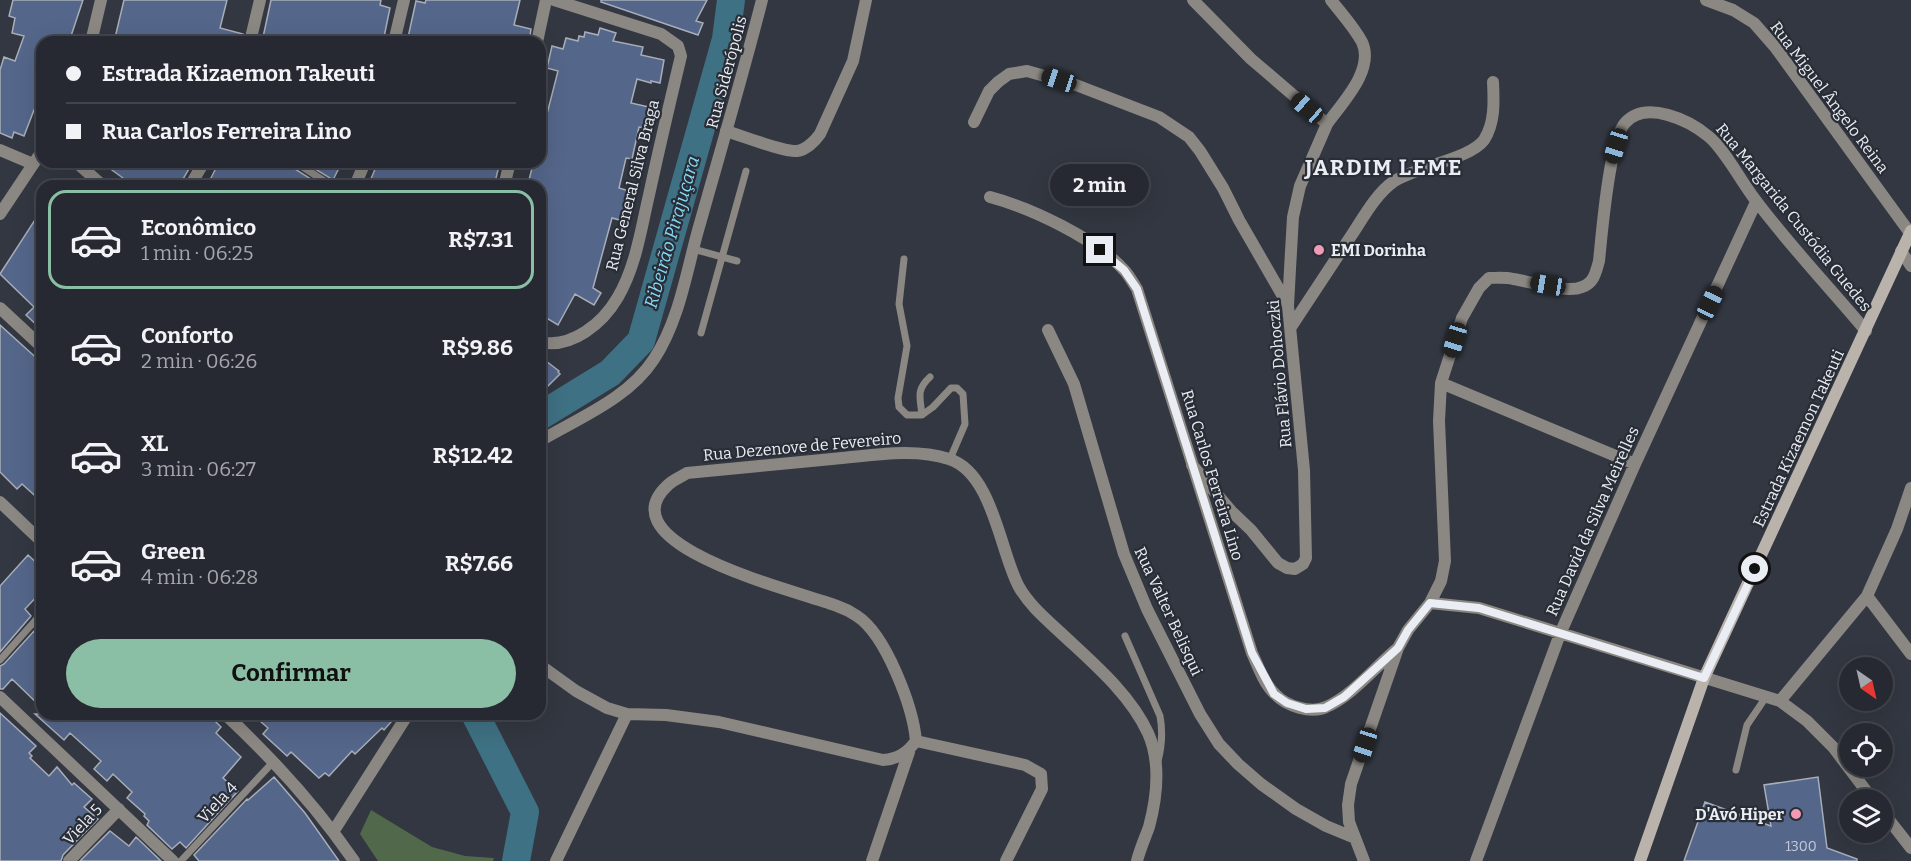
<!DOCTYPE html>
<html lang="pt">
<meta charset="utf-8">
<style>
:root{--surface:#262931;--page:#32353d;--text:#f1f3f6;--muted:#a4a6ab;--line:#42454d;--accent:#8abfa5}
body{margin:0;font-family:Bitter,serif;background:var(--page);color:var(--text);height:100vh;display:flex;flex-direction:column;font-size:22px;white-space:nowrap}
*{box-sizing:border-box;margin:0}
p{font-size:20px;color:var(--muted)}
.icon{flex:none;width:33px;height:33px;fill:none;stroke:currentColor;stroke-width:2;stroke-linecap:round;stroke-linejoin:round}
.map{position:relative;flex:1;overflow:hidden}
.drawer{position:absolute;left:36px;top:180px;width:510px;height:540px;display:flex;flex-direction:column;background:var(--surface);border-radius:18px;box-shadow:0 6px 24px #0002,0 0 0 2px var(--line)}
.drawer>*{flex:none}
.hud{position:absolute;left:36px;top:36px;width:510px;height:132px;border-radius:18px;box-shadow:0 6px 24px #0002,0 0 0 2px var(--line);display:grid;align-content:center;height:132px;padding:0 30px;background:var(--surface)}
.needle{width:39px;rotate:146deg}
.tools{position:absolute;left:1839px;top:657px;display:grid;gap:12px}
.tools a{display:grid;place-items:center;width:54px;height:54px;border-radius:50%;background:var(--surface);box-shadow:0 6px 24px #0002,0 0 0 2px var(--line);font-size:30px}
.end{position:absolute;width:27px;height:27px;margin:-14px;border:8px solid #eaedf4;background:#111;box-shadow:0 0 0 3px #111}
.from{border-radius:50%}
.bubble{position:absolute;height:42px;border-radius:21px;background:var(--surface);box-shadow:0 6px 24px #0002,0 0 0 2px var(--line);font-size:20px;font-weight:700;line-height:42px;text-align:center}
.car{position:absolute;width:18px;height:36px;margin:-18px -9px;border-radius:8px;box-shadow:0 0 4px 2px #0007;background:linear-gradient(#222 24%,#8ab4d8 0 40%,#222 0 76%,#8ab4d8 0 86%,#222 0)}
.hud b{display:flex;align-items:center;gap:21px;height:57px;font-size:22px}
.hud b+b{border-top:2px solid var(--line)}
.hud i{width:15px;height:15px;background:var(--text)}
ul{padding:10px 0 0;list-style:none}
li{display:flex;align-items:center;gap:18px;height:99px;margin:0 12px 9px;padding:0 18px;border:3px solid transparent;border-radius:18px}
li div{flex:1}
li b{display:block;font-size:22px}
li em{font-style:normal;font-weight:700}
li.current{border-color:var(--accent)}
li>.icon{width:54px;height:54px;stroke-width:1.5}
.primary-button{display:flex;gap:12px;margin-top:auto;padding:12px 30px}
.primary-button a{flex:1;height:69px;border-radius:36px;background:var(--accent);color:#111;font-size:24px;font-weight:700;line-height:69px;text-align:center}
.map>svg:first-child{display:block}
</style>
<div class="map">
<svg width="1911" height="861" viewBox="0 0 1911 861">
<rect width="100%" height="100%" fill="#323741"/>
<path fill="#52684b" d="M 371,810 L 432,847 L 465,856 L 494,858 L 493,861 L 378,861 L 360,834 Z"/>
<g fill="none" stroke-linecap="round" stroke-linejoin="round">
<path stroke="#3e7183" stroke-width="28" d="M 540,416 L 610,373 L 641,341 L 726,39 L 731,0
M 475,714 L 525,812 L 516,861"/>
</g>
<path fill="#54668a" stroke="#a8aeb9" stroke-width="1.5" d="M 13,0 L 83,0 L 69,42 L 42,42 L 42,100 L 38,111 L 34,110 L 24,136 L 14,132 L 12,138 L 0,133 L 0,70 L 4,57 L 15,61 L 24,36 L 12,33 L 15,18 L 9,16 Z
M 124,0 L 227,0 L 220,28 L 243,34 L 242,42 L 114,42 Z
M 271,0 L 381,0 L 380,5 L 390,8 L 383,42 L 262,42 Z
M 426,0 L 520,0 L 514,25 L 531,29 L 529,42 L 407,42 L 416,1 L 425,3 Z
M 601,0 L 707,0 L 696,21 L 703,23 L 698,35 L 601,2 Z
M 600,28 L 616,33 L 613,41 L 643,47 L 641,55 L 664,60 L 660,83 L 651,81 L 651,83 L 637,79 L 631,103 L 649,107 L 645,128 L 639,127 L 632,159 L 626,158 L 619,188 L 629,191 L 623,221 L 612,218 L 593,288 L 601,293 L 594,305 L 575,294 L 558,325 L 540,314 L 540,186 L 528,184 L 533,164 L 540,165 L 540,117 L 546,118 L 558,71 L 547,68 L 552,46 L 563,49 L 566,38 L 578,41 L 579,36 L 584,37 L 585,32 L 598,35 Z
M 101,162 L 193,162 L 179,186 L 134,186 Z
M 219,162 L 284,162 L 322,186 L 207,186 Z
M 319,162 L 342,162 L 333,180 L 315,169 Z
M 378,162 L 469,162 L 483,166 L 484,162 L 500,162 L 494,186 L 484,183 L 483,186 L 463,180 L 461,186 L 368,186 Z
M 42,209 L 42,330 L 26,315 L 34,307 L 0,274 Z
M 0,325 L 42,363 L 42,429 L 35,438 L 42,444 L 42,502 L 22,484 L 17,489 L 0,472 Z
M 546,361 L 559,371 L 558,372 L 560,374 L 548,386 L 540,378 L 540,369 Z
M 28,555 L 42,568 L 42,591 L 25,609 L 31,616 L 0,652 L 0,586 Z
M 34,631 L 42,639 L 42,708 L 12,679 L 3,689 L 0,689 L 0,666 L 4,664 Z
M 0,713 L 36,746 L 29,753 L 32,756 L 30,758 L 49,776 L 57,767 L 72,785 L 74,783 L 92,799 L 84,807 L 98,819 L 63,855 L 61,861 L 0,861 Z
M 35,714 L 208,714 L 221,727 L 216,733 L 241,757 L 223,778 L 238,791 L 186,848 L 180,842 L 172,849 L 147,825 L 149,821 L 144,816 L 145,814 L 127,798 L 132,792 L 113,774 L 107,781 L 94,769 L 101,761 L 70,733 L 64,740 Z
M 252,714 L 398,714 L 384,730 L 382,728 L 355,754 L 352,751 L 329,776 L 325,773 L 319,778 L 291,752 L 287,756 L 263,734 L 268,728 Z
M 274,777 L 305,813 L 339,861 L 199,861 L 194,855 L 247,799 L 248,800 Z
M 1818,777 L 1827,848 L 1857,859 L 1857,861 L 1684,861 L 1705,802 L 1771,826 L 1764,785 Z
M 110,831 L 129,846 L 136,837 L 161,861 L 80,861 Z"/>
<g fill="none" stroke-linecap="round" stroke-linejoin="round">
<path stroke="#8b8782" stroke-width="7" d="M 295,162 L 332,186
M 693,249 L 737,261
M 904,259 L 899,304 L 907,346 L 898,398 L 899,407 L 907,415 L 922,415 L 933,407 L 951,388 L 957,388 L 963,394 L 965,424 L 950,459
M 701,333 L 746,171
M 922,415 C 920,397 916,390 930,377
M 1125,636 L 1160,716 C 1163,732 1162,746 1158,761
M 0,660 L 42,613
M 1736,770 L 1747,725 L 1766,697
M 181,861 L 274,761"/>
<path stroke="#8b8782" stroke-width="12" d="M 1706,0 L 1733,10 L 1754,23 L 1775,47 L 1910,233
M 250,42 L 260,0
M 394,42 L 404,0
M 537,42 L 546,0
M 974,122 L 989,91 L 998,82 L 1009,74 L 1027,71 L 1076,85 L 1159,117 L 1189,137 L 1200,151 L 1223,188 L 1239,220 L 1288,305
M 1327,124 C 1342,103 1375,70 1362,42 C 1354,27 1341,13 1331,0
M 726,131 C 743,136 783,152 797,151 C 806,150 815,141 820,134 L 853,61 L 866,0
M 0,150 L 33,164
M 76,162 L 103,186
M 190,186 L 204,162
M 355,186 L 365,162
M 504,186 L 510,162
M 990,197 C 1031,208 1095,238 1124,270 C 1129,275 1133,283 1137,289 L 1252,653 C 1258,666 1264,684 1275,694 C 1286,706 1311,714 1326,707 C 1352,696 1376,666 1398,648
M 1901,251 L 1911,266
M 0,308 L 42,347
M 1291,327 C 1311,297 1331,266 1351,236 C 1363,218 1376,194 1393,182 C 1417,166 1470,159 1484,140 C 1495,123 1494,102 1493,82
M 1048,330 L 1074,384 L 1124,554 L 1147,609 L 1200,714 L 1219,744 L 1238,764 L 1261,784 L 1296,809 L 1326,826 L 1355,838
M 540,342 C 572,349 603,323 618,297 C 636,266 641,229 649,195 C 659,149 670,102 681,56 L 678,46 L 661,34 L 554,0
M 1441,383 L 1635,464
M 1192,465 L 1231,511 L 1251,530 L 1278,563 L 1287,568 L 1295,569 L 1303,564 L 1306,558 L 1304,470 L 1288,306 L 1290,269 L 1293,217 L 1300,186 L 1327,124 L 1251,59 L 1193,0
M 0,502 L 42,542
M 1867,596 L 1911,654
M 1430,603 L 1479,608 L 1780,701 L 1807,721 L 1833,747 L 1873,800
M 0,697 L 173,861
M 1780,701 L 1867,596 L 1897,529 L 1911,488
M 225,714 C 273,759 317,807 354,861
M 916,741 L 1025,765 L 1041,774 L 1042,789 L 1006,861
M 1882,811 L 1911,848
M 333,832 L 408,714
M 69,861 L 119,809
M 872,861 L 909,752
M 1364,861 L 1349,822 L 1348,805 L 1351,784 L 1398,648 L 1408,630 L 1430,603 L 1441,581 L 1445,561 L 1439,421 L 1441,383 L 1462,318 L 1479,288 L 1489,278 C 1497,278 1505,277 1513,279 C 1530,281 1566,294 1582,287 C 1594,283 1596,272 1599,261 C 1602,233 1609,141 1625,123 C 1646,99 1690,121 1708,136 C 1724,148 1743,185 1757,202 C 1791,247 1830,288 1866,331
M 1476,861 L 1560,634 L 1635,464 L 1756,202"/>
<path stroke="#8b8782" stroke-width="12" d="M 91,42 L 101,0
M 0,214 L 42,151
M 540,441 C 579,418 629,398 654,359 C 678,323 686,275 697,234 C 719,156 742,78 762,0
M 540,665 L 576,691 L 607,708 L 627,714 L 666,715 L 719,722 L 883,760 C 898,759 907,753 916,741 C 913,707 886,635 857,616 C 851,612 843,608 837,606 C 805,593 601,546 668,485 C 673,480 681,477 687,473 C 735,468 784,464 832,459 C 870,456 912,447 949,459 C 993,473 1000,552 1019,587 C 1030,606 1046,619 1062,634 C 1093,663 1130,694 1148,733 C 1161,762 1157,797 1149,827 C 1145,838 1140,849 1137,861
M 556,861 L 627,714"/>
<path stroke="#bab3ac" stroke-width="12" d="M 1640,861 L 1704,678 L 1911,231"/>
</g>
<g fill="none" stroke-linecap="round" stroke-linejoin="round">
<path stroke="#eaedf4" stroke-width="8" d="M 1100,250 L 1124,270 L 1137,289 L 1252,653 L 1274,694 L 1287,703 L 1306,709 L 1325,708 L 1344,697 L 1398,648 L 1408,630 L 1430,603 L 1479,608 L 1704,678 L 1755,569"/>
</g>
<g fill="#f09ab6" stroke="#292d36" stroke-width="2">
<circle cx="1319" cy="250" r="6"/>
<circle cx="1796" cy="814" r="6"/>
</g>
<g text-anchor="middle" stroke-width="4.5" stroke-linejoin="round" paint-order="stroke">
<g font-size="14" fill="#c4cbda">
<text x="1801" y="851">1300</text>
</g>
<g font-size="16" fill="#eaedf4" stroke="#292d36">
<text transform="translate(726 72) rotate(-75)" y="6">Rua Siderópolis</text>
<text transform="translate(1830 97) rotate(53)" y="6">Rua Miguel Ângelo Reina</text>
<text transform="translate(632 185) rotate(-76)" y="6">Rua General Silva Braga</text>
<text transform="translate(1794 217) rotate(51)" y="6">Rua Margarida Custódia Guedes</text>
<text transform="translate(1279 374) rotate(-95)" y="6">Rua Flávio Dohoczki</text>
<text transform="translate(1798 438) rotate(-65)" y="6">Estrada Kizaemon Takeuti</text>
<text transform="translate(802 446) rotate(-5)" y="6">Rua Dezenove de Fevereiro</text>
<text transform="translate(1213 475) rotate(73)" y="6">Rua Carlos Ferreira Lino</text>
<text transform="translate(1592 521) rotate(-66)" y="6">Rua David da Silva Meirelles</text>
<text transform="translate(1169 611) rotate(65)" y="6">Rua Valter Belisqui</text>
<text transform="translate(217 802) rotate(-47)" y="6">Viela 4</text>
<text transform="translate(82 824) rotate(-47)" y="6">Viela 5</text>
</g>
<g font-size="16" font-weight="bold" fill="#eaedf4" stroke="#292d36" text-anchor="start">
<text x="1331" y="256">EMI Dorinha</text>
<text x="1784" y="820" text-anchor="end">D'Avó Hiper</text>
</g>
<g font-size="18" font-style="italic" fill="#86d9f8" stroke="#292d36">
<text transform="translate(672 232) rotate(-74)" y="6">Ribeirão Pirajuçara</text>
</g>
<g font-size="22" font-weight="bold" letter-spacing="1.5" fill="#eaedf4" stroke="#292d36">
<text x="1384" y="175">JARDIM LEME</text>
</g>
</g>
</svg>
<div class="tools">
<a><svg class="needle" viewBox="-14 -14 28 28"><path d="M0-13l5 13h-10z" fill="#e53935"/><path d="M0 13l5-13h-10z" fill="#a4a6ab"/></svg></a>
<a><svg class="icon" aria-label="locate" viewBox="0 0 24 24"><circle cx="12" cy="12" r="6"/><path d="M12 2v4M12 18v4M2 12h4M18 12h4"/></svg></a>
<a><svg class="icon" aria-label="layers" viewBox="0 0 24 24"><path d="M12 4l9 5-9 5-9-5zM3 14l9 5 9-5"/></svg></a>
</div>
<i class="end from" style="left:1755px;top:569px"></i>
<i class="end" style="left:1100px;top:250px"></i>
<div class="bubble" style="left:1050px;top:164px;width:99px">2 min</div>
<i class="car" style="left:1059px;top:80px;rotate:288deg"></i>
<i class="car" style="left:1307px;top:108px;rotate:311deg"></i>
<i class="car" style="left:1616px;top:146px;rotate:197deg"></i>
<i class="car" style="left:1548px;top:285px;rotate:280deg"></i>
<i class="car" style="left:1710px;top:303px;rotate:25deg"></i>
<i class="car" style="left:1455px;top:340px;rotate:197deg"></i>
<i class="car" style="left:1365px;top:745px;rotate:198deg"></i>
<div class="hud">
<b><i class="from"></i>Estrada Kizaemon Takeuti</b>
<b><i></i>Rua Carlos Ferreira Lino</b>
</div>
<section class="drawer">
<ul>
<li class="current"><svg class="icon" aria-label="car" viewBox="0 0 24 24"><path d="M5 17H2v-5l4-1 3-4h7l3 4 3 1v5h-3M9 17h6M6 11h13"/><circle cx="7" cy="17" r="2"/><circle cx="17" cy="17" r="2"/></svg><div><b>Econômico</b><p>1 min · 06:25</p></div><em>R$7.31</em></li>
<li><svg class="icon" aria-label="car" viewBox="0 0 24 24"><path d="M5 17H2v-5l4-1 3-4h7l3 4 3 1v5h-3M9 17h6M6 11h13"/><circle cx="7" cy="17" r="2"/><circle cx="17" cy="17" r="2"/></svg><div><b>Conforto</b><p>2 min · 06:26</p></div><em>R$9.86</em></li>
<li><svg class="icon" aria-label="car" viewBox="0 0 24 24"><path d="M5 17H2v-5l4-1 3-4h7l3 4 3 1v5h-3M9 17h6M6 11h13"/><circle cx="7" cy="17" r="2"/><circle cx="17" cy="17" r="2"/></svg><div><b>XL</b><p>3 min · 06:27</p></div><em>R$12.42</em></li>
<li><svg class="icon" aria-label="car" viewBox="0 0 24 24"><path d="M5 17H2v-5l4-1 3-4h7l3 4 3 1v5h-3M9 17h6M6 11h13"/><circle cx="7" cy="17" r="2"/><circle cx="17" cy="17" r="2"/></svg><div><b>Green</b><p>4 min · 06:28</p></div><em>R$7.66</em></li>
</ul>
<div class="primary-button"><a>Confirmar</a></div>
</section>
</div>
